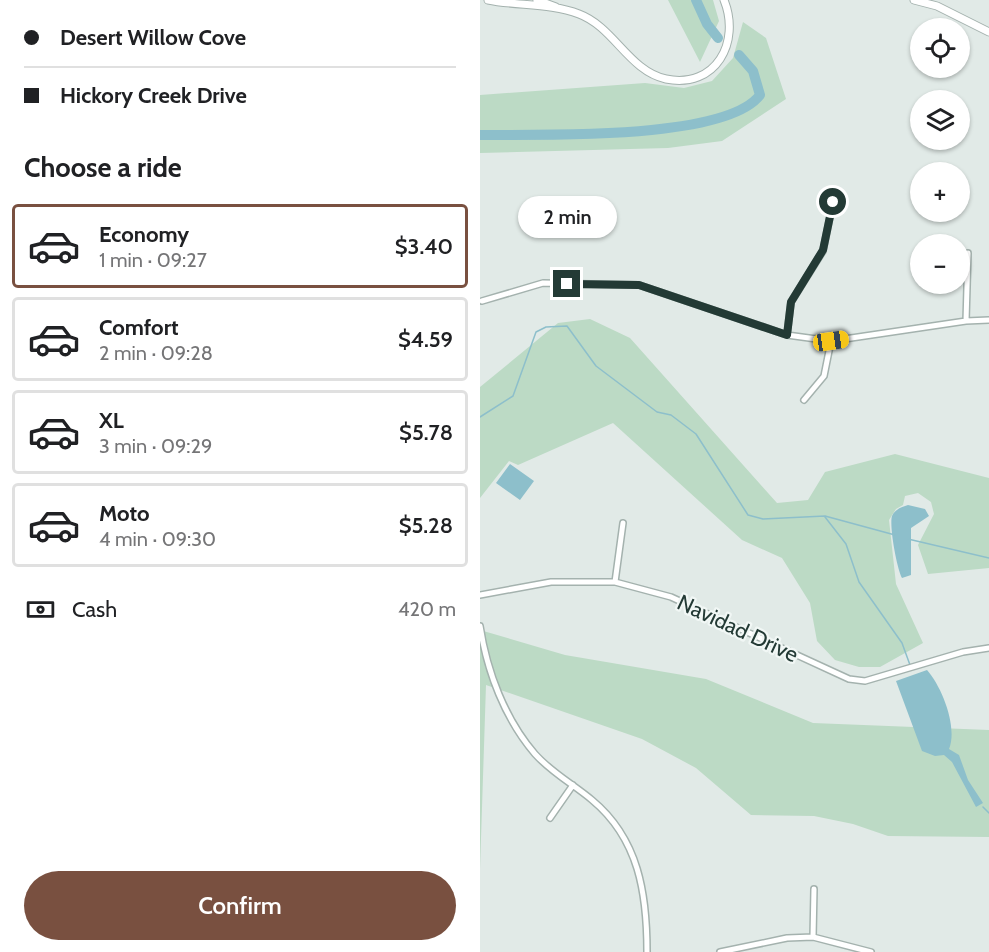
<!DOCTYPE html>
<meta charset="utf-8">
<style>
:root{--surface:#fff;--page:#f2f2f2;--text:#202124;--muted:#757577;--line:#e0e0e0;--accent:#795040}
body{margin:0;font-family:Cabin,sans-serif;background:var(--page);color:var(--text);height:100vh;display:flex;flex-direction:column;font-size:22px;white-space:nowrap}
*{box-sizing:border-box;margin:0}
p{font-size:20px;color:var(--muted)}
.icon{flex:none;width:33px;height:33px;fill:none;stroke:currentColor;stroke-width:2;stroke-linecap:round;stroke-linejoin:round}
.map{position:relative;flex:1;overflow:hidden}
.details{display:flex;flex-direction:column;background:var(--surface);width:480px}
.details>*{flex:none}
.banner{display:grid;align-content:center;height:132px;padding:0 24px;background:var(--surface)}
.controls{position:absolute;left:430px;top:18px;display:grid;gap:12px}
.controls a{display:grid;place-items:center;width:60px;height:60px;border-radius:50%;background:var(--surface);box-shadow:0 2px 4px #0004;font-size:30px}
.end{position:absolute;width:27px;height:27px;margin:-14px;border:8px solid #233a35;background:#fff;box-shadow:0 0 0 3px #fff}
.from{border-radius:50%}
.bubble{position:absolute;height:42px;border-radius:21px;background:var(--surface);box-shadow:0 2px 4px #0004;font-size:20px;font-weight:600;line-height:42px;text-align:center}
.car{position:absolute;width:18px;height:36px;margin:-18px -9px;border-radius:8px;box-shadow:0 0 4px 2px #0007;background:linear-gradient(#f5c518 24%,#345 0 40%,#f5c518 0 76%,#345 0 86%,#f5c518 0)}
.banner b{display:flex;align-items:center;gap:21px;height:57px;font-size:22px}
.banner b+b{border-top:2px solid var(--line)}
.banner i{width:15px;height:15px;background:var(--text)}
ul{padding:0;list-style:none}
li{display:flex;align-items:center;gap:18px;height:84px;margin:0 12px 9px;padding:0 12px;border:3px solid var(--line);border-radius:6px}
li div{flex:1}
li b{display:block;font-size:22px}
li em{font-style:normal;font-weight:600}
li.selected{border-color:var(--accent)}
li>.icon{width:54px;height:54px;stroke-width:1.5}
h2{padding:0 24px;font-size:27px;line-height:72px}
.pay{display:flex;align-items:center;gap:15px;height:66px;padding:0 24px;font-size:22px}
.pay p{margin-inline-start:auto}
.action{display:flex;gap:12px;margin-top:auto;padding:12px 24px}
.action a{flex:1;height:69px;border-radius:36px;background:var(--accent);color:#fff;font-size:24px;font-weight:600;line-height:69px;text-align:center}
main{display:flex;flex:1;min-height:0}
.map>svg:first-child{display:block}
</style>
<main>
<section class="details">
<div class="banner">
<b><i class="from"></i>Desert Willow Cove</b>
<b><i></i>Hickory Creek Drive</b>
</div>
<h2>Choose a ride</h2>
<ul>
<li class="selected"><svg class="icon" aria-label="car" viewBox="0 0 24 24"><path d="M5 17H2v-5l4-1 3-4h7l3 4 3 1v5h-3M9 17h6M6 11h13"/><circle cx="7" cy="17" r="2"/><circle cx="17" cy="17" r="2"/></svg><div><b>Economy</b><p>1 min · 09:27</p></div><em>$3.40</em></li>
<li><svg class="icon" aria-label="car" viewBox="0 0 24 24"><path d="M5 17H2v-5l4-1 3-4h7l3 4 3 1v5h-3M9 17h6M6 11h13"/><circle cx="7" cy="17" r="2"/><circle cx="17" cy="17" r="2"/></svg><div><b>Comfort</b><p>2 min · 09:28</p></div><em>$4.59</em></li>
<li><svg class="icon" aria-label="car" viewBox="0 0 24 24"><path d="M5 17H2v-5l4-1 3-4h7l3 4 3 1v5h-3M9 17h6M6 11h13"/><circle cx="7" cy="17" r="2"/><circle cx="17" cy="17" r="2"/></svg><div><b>XL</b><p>3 min · 09:29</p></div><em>$5.78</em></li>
<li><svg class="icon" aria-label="car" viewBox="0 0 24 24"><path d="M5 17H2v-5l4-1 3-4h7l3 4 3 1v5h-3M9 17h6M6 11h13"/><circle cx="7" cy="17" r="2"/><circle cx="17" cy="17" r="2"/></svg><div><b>Moto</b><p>4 min · 09:30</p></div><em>$5.28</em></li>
</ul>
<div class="pay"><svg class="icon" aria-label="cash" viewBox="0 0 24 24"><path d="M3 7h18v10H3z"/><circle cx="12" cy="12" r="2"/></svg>Cash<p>420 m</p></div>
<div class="action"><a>Confirm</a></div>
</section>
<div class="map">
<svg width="509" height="952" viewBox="0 0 509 952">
<rect width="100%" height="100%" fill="#e1eae7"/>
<path fill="#bcdac5" d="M 188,0 L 233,0 L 239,21 L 220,62 Z
M 263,22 L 286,38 L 306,99 L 242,141 L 188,148 L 0,153 L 0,95 L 165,83 L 204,88 L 232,81 L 253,58 Z
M 110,319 L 150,338 L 297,503 L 328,500 L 345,472 L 415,454 L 509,478 L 509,568 L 448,574 L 438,545 L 454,514 L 451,502 L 438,493 L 425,496 L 423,505 L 416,509 L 409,520 L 416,584 L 443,643 L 400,667 L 379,667 L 355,660 L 337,641 L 330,603 L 302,558 L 262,540 L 133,423 L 38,465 L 29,461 L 0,498 L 0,387 L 78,323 Z
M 0,630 L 85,655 L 226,679 L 333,723 L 509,730 L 509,837 L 408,836 L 373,824 L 334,816 L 271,815 L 216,768 L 162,739 L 6,685 L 0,869 Z"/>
<path fill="#8dbfcb" d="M 30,464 L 54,481 L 40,500 L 16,483 Z
M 428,505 L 445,509 L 449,516 L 431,528 L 431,575 L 422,578 C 417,569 409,526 412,516 C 415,509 422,507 428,505 Z
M 447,670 C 462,687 478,727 469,749 L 479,755 L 488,780 L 503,803 L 496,807 L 472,762 L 464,755 L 455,756 L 442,751 L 416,681 Z"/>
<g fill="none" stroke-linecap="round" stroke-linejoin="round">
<path stroke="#8dbfcb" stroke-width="1.5" d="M 0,417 L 33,396 L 56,332 L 66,327 L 87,326 L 116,366 L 177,412 L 191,415 L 216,434 L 268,515 L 283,519 L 345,516 L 415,535
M 345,517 L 366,544 L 379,582 L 422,643 L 430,665
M 428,539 L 509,558
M 503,807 L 509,813"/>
<path stroke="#8dbfcb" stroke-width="10" d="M 216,0 L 227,24 L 238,38
M 0,135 C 59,134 245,141 280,95 L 273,71 L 259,55"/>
<g stroke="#a4b2ae" stroke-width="8">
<path id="minor" d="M 2,301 L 63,283 L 159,285 L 307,335 L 351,341 L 486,321 L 509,320
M 486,321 L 488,253
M 307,335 L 311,302 L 343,251 L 354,197
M 324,400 L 344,376 L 351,341
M 135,582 L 143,523
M 0,595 L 71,582 L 135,582 L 191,597 L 369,679 L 385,681 L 483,652 L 509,648
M 0,626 C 7,672 25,719 55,754 C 72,773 93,784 112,800 C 159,839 167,894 167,952
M 70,818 L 93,785
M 333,937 L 334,889
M 240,952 L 307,938 L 333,937 L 391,952"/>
</g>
<g stroke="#a4b2ae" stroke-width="9">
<path id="tertiary" d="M 8,0 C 37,6 71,3 99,14 C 134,27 149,71 186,79 C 236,89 261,42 244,0
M 57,0 L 76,7
M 434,0 L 457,6 L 509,32"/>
</g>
<use href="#minor" stroke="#fff" stroke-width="5"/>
<use href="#tertiary" stroke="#fff" stroke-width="7"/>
</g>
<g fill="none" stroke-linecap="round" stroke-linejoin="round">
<path stroke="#233a35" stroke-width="8" d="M 87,284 L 159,285 L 307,335 L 311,302 L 343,250 L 353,202"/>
</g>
<g text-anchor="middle" stroke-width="4.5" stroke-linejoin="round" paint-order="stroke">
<g font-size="22" fill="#233a35" stroke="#f1f7f5">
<text transform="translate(258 628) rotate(25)" y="8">Navidad Drive</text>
</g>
</g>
</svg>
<div class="controls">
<a><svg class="icon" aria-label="locate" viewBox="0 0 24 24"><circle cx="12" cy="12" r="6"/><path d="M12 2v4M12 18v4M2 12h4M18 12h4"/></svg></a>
<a><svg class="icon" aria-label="layers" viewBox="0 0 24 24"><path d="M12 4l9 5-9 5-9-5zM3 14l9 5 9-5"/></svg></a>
<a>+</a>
<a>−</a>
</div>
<i class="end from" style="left:353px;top:202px"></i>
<i class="end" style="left:87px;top:284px"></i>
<div class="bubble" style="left:38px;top:196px;width:99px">2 min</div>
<i class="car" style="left:351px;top:341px;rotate:82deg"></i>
</div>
</main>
